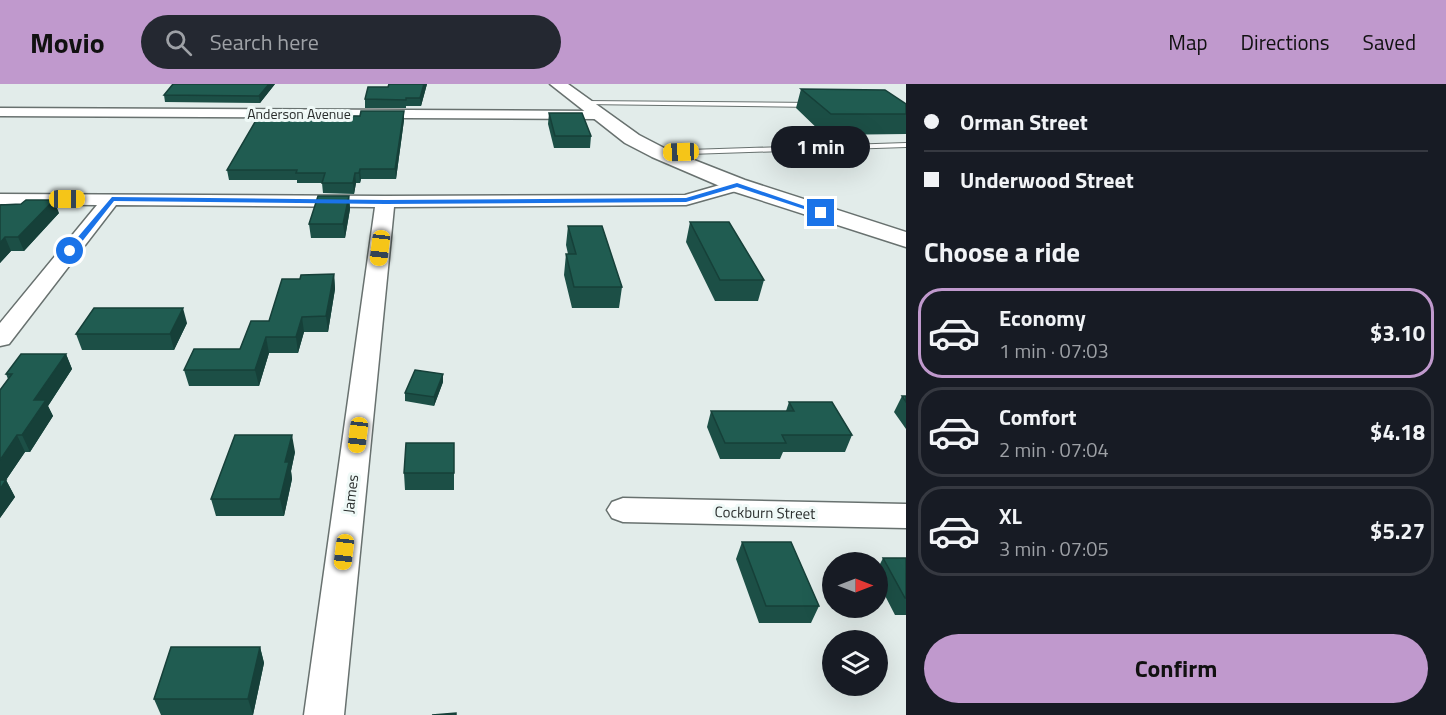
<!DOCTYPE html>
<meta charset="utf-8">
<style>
:root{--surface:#171b24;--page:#242831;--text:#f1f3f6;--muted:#9ea1a6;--line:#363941;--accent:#c099cd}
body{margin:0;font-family:"Titillium Web",sans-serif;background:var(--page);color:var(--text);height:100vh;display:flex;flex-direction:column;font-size:22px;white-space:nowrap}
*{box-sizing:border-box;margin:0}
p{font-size:20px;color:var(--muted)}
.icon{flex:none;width:33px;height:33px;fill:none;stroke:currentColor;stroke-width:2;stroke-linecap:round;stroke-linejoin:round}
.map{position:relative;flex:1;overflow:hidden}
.details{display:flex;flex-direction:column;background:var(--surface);width:540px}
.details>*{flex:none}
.hud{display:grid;align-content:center;height:132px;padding:0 18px;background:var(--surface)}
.needle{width:39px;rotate:90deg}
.buttons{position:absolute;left:822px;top:468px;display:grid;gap:12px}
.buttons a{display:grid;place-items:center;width:66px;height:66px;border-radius:50%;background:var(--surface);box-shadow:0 6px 24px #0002;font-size:30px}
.end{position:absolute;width:27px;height:27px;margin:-14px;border:8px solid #1a73e8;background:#fff;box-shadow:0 0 0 3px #fff}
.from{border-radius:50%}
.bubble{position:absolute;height:42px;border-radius:21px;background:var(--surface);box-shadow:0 6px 24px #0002;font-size:20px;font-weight:700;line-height:42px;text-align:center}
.car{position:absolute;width:18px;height:36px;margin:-18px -9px;border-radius:8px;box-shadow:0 0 4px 2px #0007;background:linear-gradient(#f5c518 24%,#345 0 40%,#f5c518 0 76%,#345 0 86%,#f5c518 0)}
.hud b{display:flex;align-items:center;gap:21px;height:57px;font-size:22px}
.hud b+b{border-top:2px solid var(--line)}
.hud i{width:15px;height:15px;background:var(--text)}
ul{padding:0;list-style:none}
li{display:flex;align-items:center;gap:18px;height:90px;margin:0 12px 9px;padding:0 6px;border:3px solid var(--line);border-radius:24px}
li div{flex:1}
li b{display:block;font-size:22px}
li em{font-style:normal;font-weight:700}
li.selected{border-color:var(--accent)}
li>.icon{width:54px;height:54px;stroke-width:1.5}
h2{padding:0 18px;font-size:27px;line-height:72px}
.button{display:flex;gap:12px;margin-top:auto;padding:12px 18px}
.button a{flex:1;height:69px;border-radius:36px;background:var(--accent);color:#111;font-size:24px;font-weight:700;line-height:69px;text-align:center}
header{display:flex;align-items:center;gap:36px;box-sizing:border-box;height:84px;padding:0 30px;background:var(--accent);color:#111}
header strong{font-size:28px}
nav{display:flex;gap:33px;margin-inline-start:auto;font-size:21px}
.search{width:420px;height:54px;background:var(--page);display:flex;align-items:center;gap:15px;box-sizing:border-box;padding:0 21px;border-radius:33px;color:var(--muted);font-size:22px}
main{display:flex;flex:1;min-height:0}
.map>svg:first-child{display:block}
</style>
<header>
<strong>Movio</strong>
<div class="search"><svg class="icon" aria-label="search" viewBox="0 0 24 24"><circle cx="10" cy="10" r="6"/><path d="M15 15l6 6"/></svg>Search here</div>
<nav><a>Map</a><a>Directions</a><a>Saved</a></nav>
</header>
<main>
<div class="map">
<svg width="906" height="631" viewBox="0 0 906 631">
<rect width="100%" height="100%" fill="#e2ecea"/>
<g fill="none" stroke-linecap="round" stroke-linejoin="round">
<g stroke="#68716f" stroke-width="2">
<path id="lane" d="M 585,17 L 814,19 L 818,21 L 814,23 L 583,20 Z
M 906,59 L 906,63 L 659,71 L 655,69 L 659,67 Z"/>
</g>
<g stroke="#68716f" stroke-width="3">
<path id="street" d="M 0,24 L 599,27 L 606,31 L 599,35 L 0,32 Z
M 737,96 L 743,97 L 746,101 L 743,105 L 686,121 L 394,123 L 344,631 L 304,631 L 375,123 L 116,121 L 9,260 L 0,262 L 0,239 L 97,121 L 0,120 L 0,110 L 385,112 L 685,111 Z
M 623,414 L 906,420 L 906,444 L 623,438 L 612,434 L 607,426 L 612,418 Z"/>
</g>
<g stroke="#68716f" stroke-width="3">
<path id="secondary" d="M 550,0 L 568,0 L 639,51 L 666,65 L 745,96 L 906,148 L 906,163 L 729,106 L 652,73 L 625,59 Z"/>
</g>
<use href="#lane" fill="#fff" fill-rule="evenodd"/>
<use href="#street" fill="#fff" fill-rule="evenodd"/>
<use href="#secondary" fill="#fff" fill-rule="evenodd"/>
</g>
<path fill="#1c4f46" d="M 173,0 L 275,0 L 260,19 L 165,18 L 164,11 Z
M 389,0 L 427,0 L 421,22 L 406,22 L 406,24 L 365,24 L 365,15 L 388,3 Z
M 801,5 L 906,20 L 906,50 L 824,51 L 796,24 Z
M 404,27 L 404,36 L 396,95 L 361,95 L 360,99 L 356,99 L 354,110 L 323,109 L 322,99 L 297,99 L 297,96 L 229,96 L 227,86 L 360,32 Z
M 549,29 L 591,52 L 590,64 L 554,64 L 548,40 Z
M 349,112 L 350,125 L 345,154 L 311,154 L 309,140 Z
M 1,120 L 59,129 L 24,167 L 11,167 L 0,179 Z
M 690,138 L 764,196 L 758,217 L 715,217 L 686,158 Z
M 568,142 L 622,203 L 619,224 L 572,224 L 564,191 L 566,170 L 568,170 L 566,161 Z
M 334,190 L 335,205 L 328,248 L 304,248 L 298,269 L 269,269 L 259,302 L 189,302 L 184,286 L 240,265 L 269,237 L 300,195 Z
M 187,239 L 174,266 L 82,266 L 76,250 Z
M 66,270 L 72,285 L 48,322 L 53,332 L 30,368 L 25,368 L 6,396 L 15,413 L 0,434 L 8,295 L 6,290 Z
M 443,298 L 434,322 L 405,317 L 405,309 Z
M 902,312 L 906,312 L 906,345 L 894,328 Z
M 789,318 L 852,351 L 845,368 L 783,368 L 780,375 L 720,375 L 707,343 L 711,327 L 786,327 Z
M 454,359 L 454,406 L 405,406 L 404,389 Z
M 295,368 L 291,387 L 292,395 L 284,432 L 216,432 L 211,415 Z
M 742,458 L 819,522 L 811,539 L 759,539 L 736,475 Z
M 883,474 L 906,474 L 906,531 L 895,531 L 878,498 L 878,484 Z
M 260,563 L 264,579 L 253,631 L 161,631 L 154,615 Z"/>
<path fill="#164039" d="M 269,0 L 275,0 L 260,19 L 259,12 Z
M 424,0 L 427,0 L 421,22 L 420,14 Z
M 404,27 L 404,36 L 396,95 L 395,85 Z
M 360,85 L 361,95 L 360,99 L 359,89 Z
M 355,89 L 356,99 L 354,110 L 353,99 Z
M 349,112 L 350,125 L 345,154 L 343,140 Z
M 54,116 L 59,129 L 24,167 L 18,153 Z
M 5,153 L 11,167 L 0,179 L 0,159 Z
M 334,190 L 335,205 L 328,248 L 326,232 Z
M 183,224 L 187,239 L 174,266 L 170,250 Z
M 302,233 L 304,248 L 298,269 L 296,253 Z
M 266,253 L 269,269 L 259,302 L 255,286 Z
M 66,270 L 72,285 L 48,322 L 53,332 L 30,368 L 22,351 L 34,316 Z
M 443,290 L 443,298 L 434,322 L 434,313 Z
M 17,351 L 25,368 L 6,396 L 15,413 L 0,434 L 0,376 Z
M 292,351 L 295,368 L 291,387 L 292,395 L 284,432 L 280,415 L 285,378 Z
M 260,563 L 264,579 L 253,631 L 248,615 Z"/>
<path fill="#205c51" stroke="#164039" stroke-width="1.5" d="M 173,0 L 269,0 L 259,12 L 164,11 Z
M 389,0 L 424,0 L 420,14 L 406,14 L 406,16 L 365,15 L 368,3 L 388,3 Z
M 801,5 L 885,6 L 906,20 L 906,30 L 831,30 Z
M 361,27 L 404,27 L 395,85 L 360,85 L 359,89 L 355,89 L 353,99 L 322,99 L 325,89 L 296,89 L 297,86 L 227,86 L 259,31 L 360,32 Z
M 549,29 L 582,29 L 591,52 L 555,52 Z
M 318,112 L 349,112 L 343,140 L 309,140 Z
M 26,116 L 54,116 L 18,153 L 5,153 L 0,159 L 0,121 L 21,120 Z
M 690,138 L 729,138 L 764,196 L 720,196 Z
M 568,142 L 602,142 L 622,203 L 574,203 L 566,170 L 576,170 Z
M 334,190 L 326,232 L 302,233 L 296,253 L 266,253 L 255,286 L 184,286 L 194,265 L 240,265 L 251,237 L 269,237 L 282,195 L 300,195 L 301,191 Z
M 94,224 L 183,224 L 170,250 L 76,250 Z
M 21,270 L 66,270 L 34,316 L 46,316 L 22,351 L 17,351 L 0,376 L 0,306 L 12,290 L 6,290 Z
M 415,286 L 443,290 L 434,313 L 405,309 Z
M 902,312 L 906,312 L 906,318 Z
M 789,318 L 832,318 L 852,351 L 782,351 L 786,359 L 725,359 L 711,327 L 794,327 Z
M 235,351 L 292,351 L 285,378 L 289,378 L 280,415 L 211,415 Z
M 406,359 L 454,359 L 454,389 L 404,389 Z
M 0,396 L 6,396 L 0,405 Z
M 742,458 L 791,458 L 819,522 L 766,522 Z
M 883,474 L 906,474 L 906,514 L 905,514 Z
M 171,563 L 260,563 L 248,615 L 154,615 Z
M 456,629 L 456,631 L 432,631 Z"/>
<path fill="#1a73e8" d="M 737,99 L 825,129 L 819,130 L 737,103 L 686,118 L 385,120 L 114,117 L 73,169 L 66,167 L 112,113 L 385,116 L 686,114 Z"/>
<g text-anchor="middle" stroke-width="6" stroke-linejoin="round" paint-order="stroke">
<g font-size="14" fill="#2a2e2d" stroke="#eff9f7">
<text x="299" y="35">Anderson Avenue</text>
</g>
<g font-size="15" fill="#2a2e2d" stroke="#eff9f7">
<text transform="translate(351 410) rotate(-83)" y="5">James</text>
<text transform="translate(765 429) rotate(1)" y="5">Cockburn Street</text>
</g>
</g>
</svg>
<div class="buttons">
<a><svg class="needle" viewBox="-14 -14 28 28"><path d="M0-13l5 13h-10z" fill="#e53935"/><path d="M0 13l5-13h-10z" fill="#9ea1a6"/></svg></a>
<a><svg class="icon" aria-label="layers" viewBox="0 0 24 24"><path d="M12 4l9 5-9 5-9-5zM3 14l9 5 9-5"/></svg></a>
</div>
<i class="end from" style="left:70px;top:167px"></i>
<i class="end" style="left:821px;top:129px"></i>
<div class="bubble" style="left:771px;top:42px;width:99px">1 min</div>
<i class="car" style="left:681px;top:68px;rotate:268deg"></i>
<i class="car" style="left:67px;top:115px;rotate:90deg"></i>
<i class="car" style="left:380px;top:164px;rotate:187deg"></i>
<i class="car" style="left:358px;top:351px;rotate:187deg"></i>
<i class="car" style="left:344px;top:468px;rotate:187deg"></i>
</div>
<section class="details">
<div class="hud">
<b><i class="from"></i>Orman Street</b>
<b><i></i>Underwood Street</b>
</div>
<h2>Choose a ride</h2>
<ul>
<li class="selected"><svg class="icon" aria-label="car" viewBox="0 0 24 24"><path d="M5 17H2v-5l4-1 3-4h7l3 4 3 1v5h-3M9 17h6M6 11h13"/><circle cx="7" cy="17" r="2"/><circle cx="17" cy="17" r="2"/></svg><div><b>Economy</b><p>1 min · 07:03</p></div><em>$3.10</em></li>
<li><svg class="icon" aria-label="car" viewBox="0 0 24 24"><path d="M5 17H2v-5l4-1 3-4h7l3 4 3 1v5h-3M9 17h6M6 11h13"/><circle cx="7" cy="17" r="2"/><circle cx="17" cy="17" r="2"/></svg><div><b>Comfort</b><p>2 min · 07:04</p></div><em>$4.18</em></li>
<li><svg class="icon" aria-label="car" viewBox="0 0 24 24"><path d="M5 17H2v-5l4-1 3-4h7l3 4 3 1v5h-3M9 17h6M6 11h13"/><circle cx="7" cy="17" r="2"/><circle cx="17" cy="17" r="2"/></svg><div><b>XL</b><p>3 min · 07:05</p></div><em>$5.27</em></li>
</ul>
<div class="button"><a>Confirm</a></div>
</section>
</main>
